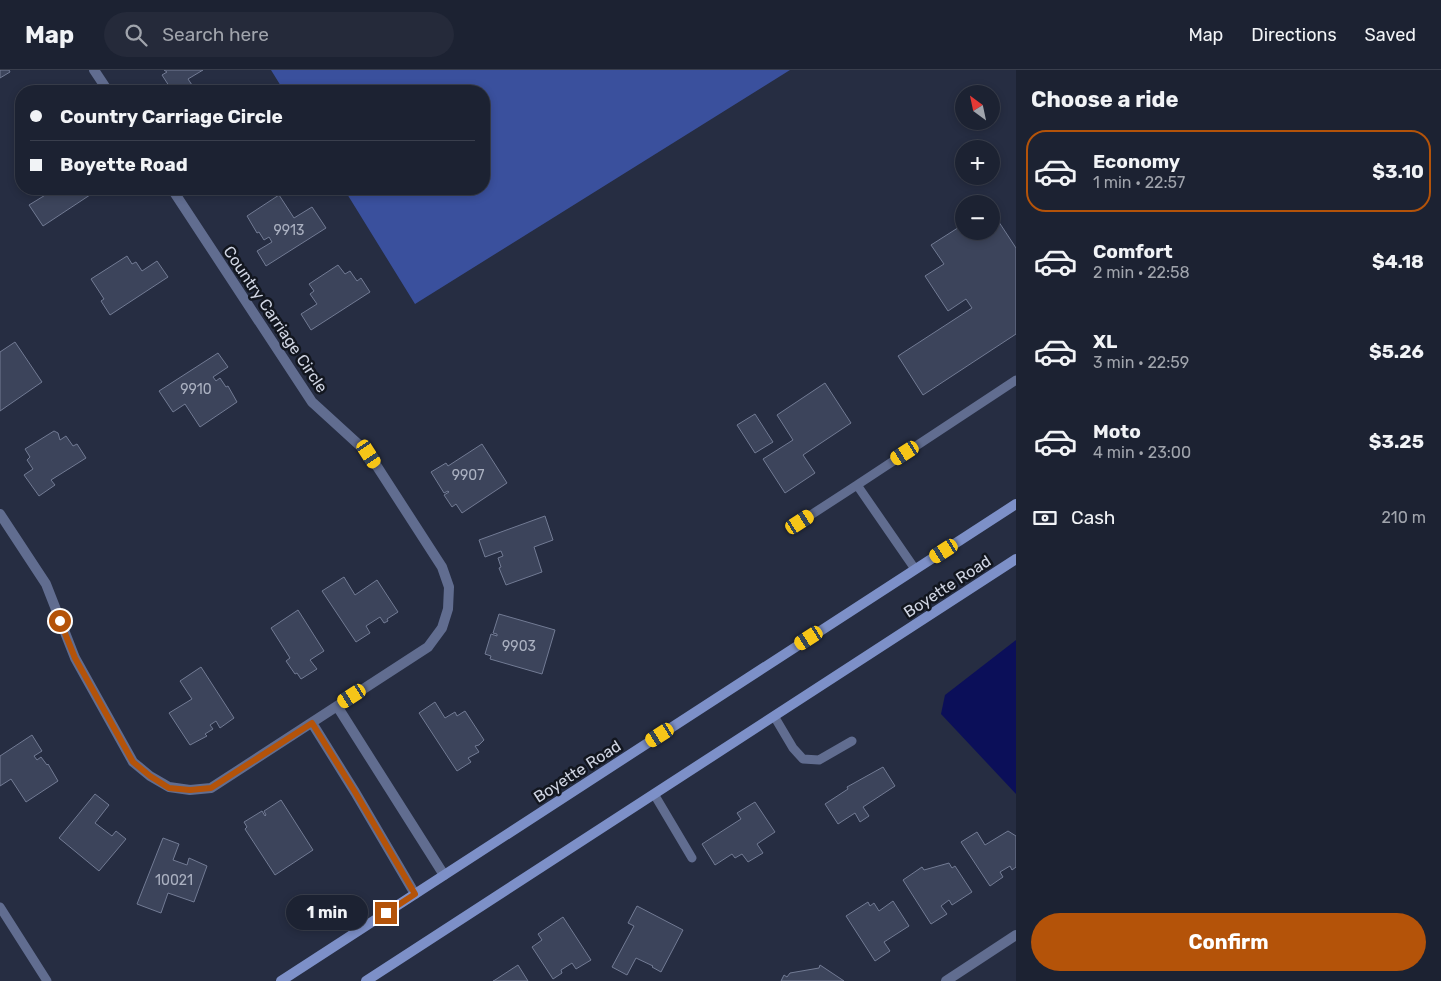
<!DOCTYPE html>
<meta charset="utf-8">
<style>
:root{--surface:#1c2232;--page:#252a3a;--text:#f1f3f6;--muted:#a0a4ac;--line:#3a3f4d;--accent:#b45309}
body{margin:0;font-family:Rubik,sans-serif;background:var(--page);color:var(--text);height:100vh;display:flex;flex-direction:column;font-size:19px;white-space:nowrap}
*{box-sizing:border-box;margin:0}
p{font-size:16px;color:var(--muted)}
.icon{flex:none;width:28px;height:28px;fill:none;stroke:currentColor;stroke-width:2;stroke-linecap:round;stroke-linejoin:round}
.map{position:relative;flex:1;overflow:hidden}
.details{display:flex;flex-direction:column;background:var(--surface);width:425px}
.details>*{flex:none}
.top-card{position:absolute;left:15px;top:15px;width:475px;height:110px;border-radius:20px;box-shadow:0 2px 8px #0003,0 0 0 1px var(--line);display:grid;align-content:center;height:110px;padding:0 15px;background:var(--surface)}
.needle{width:32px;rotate:327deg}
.buttons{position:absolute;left:955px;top:15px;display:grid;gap:10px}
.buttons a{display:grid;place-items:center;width:45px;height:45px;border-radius:50%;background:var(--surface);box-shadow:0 2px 8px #0003,0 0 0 1px var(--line);font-size:25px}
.end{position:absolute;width:22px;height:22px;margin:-11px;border:6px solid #b45309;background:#fff;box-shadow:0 0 0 2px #fff}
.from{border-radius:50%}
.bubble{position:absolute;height:35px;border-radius:18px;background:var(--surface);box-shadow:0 2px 8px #0003,0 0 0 1px var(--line);font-size:16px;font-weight:700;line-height:35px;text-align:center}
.car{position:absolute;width:15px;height:30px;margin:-15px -8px;border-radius:6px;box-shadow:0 0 4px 1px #0007;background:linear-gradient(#f5c518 24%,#345 0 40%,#f5c518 0 76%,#345 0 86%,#f5c518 0)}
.top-card b{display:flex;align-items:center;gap:18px;height:48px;font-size:19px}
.top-card b+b{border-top:1px solid var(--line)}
.top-card i{width:12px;height:12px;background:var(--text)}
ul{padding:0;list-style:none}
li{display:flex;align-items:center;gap:15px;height:82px;margin:0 10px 8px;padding:0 5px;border:2px solid transparent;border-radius:20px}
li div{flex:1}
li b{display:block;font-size:19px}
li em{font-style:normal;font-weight:700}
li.on{border-color:var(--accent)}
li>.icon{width:45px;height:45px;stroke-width:1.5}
h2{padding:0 15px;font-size:22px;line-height:60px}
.pay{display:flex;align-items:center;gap:12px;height:55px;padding:0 15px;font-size:19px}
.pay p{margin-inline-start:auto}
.primary-button{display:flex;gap:10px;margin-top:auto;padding:10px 15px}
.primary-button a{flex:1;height:58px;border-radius:30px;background:var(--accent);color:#fff;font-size:20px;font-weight:700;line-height:58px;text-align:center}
header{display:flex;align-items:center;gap:30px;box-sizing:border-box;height:70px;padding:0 25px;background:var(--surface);border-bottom:1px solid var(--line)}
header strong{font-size:24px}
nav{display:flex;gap:28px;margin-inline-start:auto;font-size:18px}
.search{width:350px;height:45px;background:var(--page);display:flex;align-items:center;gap:12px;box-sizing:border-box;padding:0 18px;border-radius:28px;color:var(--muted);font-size:19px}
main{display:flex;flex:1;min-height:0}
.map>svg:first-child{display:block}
</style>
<header>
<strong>Map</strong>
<div class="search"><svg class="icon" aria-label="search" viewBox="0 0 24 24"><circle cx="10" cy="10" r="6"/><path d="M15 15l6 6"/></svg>Search here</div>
<nav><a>Map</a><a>Directions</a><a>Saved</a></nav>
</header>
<main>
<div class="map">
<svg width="1016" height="911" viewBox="0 0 1016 911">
<rect width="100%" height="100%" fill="#262d42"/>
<path fill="#3a509d" d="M 271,0 L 790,0 L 415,234 L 344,119 L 484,119 L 484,21 L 284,21 Z"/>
<path fill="#0b0f59" d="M 1016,570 L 1016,724 L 941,644 L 945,625 Z"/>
<path fill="#3c445b" stroke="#727b94" d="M 0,0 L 9,0 L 10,2 L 0,8 Z
M 164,0 L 203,0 L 188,9 L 192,15 L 183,21 L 173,21 L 171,19 L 162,5 L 167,2 Z
M 43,119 L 99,119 L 43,156 L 29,135 L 47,124 Z
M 279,125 L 294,148 L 312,137 L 326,158 L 266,196 L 257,181 L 272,172 L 269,167 L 264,170 L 259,162 L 257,163 L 247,146 Z
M 991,140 L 1016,178 L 1016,264 L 923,325 L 898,286 L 972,238 L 966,229 L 948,241 L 925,206 L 944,194 L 931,175 L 964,154 L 964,161 L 991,161 Z
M 127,186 L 132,194 L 136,192 L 142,201 L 157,191 L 168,207 L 110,245 L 101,231 L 104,229 L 91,209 Z
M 338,195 L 345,204 L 350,201 L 357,211 L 361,208 L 370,222 L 311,260 L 301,244 L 317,234 L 310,224 L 314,221 L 309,214 Z
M 15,272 L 42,312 L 0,341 L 0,282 Z
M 218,283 L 228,297 L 213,307 L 216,311 L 220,308 L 226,317 L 228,316 L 237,332 L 200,357 L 185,334 L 173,342 L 159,321 Z
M 825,313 L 851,353 L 803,385 L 815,403 L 785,423 L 763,389 L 793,370 L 777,345 Z
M 755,344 L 773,372 L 755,383 L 737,355 Z
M 54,361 L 58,363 L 60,370 L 66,366 L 73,376 L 77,374 L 86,388 L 51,410 L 55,415 L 39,426 L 24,405 L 33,399 L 27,390 L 30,387 L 25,379 Z
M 482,374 L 507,413 L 462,443 L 456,434 L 452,437 L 444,425 L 449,422 L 448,421 L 444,423 L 431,402 L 446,393 L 448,396 Z
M 545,446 L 553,470 L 534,477 L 542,502 L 506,515 L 499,498 L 501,497 L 498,488 L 503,486 L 501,481 L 485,487 L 479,470 Z
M 344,507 L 355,525 L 377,510 L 398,542 L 387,549 L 388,551 L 384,553 L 380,547 L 366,556 L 370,563 L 356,572 L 322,521 Z
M 298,540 L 324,581 L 310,590 L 317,599 L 301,609 L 297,603 L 295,604 L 286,591 L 290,588 L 271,558 Z
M 499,544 L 555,560 L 542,604 L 490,589 L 491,586 L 485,584 L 491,564 L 497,566 L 497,564 L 493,563 Z
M 201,597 L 234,648 L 220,658 L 216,651 L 210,655 L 213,659 L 205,664 L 207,666 L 190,675 L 169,643 L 192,629 L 180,611 Z
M 435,632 L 445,648 L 455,642 L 457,646 L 465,641 L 484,670 L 479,675 L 475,676 L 479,682 L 468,688 L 471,692 L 457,701 L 419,643 Z
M 32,665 L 42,681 L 34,686 L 37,690 L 41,687 L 47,695 L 48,694 L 58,711 L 26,732 L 11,709 L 0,716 L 0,686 Z
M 883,697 L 895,716 L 863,737 L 869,746 L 860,752 L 855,743 L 838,754 L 825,734 L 848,719 L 847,717 Z
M 95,724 L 109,735 L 95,753 L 112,766 L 116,761 L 126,769 L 99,801 L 59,768 Z
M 281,730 L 313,780 L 275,805 L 245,759 L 247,757 L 244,752 L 262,741 L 265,746 L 266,745 L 264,741 Z
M 755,732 L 775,762 L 757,774 L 763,783 L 748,792 L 742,784 L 735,788 L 732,784 L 715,795 L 702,774 L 741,749 L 737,743 Z
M 1008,761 L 1016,766 L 1016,797 L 1012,800 L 1010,796 L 1000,802 L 1003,807 L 990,816 L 961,772 L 977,762 L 985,775 Z
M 163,768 L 179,774 L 173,790 L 187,795 L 189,788 L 207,796 L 194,832 L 168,823 L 161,843 L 137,834 Z
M 949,793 L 952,798 L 955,796 L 972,822 L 952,835 L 949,830 L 941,836 L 947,844 L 931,854 L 903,810 L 922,797 L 924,800 Z
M 893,831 L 909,856 L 884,872 L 890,881 L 875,891 L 846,846 L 868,832 L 870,836 L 874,833 L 879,841 Z
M 637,836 L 683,860 L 661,902 L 652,897 L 653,896 L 636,888 L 627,905 L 612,897 L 634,856 L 628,853 Z
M 563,847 L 591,890 L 576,899 L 572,893 L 561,900 L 562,903 L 553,909 L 532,877 L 542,870 L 538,864 Z
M 518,895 L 528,911 L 493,911 L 495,910 Z
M 820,895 L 844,911 L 781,911 L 784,905 L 787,907 L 790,903 L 819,898 Z"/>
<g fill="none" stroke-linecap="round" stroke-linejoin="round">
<path stroke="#616d90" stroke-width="9" d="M 857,415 L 1016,310
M 800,452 L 857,415 L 915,499
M 774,646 L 793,678 L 803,689 L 819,690 L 852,671
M 654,724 L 692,788
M 0,837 L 47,911"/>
<path stroke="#616d90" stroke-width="10" d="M 94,0 L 108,21
M 0,444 L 46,514 L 75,588 L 133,692 L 150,706 L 169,717 L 190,720 L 211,718 L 428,577 L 442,558 L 448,539 L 449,517 L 442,497 L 369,384 L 312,332 L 172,119
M 337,636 L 444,805
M 312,653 L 355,722 L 415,824
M 946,911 L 1016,865"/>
<path stroke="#7d90c8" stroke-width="10" d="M 281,911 L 1016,434
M 366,911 L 1016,489"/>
</g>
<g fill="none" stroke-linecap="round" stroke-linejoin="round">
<path stroke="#b45309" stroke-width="6" d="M 60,551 L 75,588 L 133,692 L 150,706 L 169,718 L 190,720 L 211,718 L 312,653 L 355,722 L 415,824 L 386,843"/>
</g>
<g text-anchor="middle" stroke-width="5" stroke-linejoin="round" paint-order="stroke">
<g font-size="14" fill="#abb1c1">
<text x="289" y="165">9913</text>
<text x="196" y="324">9910</text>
<text x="468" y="410">9907</text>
<text x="519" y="581">9903</text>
<text x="174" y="815">10021</text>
</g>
<g font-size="16" fill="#d0d5e3" stroke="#12161f">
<text transform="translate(276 249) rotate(56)" y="6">Country Carriage Circle</text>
<text transform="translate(947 516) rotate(-33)" y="6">Boyette Road</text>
<text transform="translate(577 701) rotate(-33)" y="6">Boyette Road</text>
</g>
</g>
</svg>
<div class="buttons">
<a><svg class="needle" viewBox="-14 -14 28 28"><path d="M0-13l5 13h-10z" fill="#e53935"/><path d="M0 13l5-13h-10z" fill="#a0a4ac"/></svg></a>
<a>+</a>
<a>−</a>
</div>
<i class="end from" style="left:60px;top:551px"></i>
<i class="end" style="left:386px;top:843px"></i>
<div class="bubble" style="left:286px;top:825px;width:82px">1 min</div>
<i class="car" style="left:905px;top:383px;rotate:237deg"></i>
<i class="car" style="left:369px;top:384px;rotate:147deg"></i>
<i class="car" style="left:800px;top:452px;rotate:57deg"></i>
<i class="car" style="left:944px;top:481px;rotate:237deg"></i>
<i class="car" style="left:809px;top:568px;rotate:237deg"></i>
<i class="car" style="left:352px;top:626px;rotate:237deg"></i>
<i class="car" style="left:660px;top:665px;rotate:237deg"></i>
<div class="top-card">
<b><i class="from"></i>Country Carriage Circle</b>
<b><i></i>Boyette Road</b>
</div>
</div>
<section class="details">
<h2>Choose a ride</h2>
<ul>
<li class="on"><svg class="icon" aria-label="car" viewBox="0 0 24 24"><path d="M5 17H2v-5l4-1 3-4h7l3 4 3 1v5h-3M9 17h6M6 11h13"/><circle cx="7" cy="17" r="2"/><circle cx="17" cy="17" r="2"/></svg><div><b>Economy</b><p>1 min · 22:57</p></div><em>$3.10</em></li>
<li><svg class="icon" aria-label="car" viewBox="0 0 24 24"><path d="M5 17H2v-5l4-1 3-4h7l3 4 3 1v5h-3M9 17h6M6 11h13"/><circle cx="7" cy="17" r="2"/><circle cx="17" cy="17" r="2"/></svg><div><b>Comfort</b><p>2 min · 22:58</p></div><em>$4.18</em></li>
<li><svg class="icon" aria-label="car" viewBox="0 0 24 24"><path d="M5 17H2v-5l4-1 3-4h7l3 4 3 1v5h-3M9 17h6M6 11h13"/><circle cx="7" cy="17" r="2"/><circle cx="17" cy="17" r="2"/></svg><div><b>XL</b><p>3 min · 22:59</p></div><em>$5.26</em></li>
<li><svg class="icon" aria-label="car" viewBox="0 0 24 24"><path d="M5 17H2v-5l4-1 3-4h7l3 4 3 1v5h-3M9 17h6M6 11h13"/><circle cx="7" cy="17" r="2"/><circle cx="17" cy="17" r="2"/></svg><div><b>Moto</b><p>4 min · 23:00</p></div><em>$3.25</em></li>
</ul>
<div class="pay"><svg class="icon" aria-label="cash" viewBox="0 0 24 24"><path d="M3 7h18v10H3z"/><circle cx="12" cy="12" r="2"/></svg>Cash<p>210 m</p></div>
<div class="primary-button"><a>Confirm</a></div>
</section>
</main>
